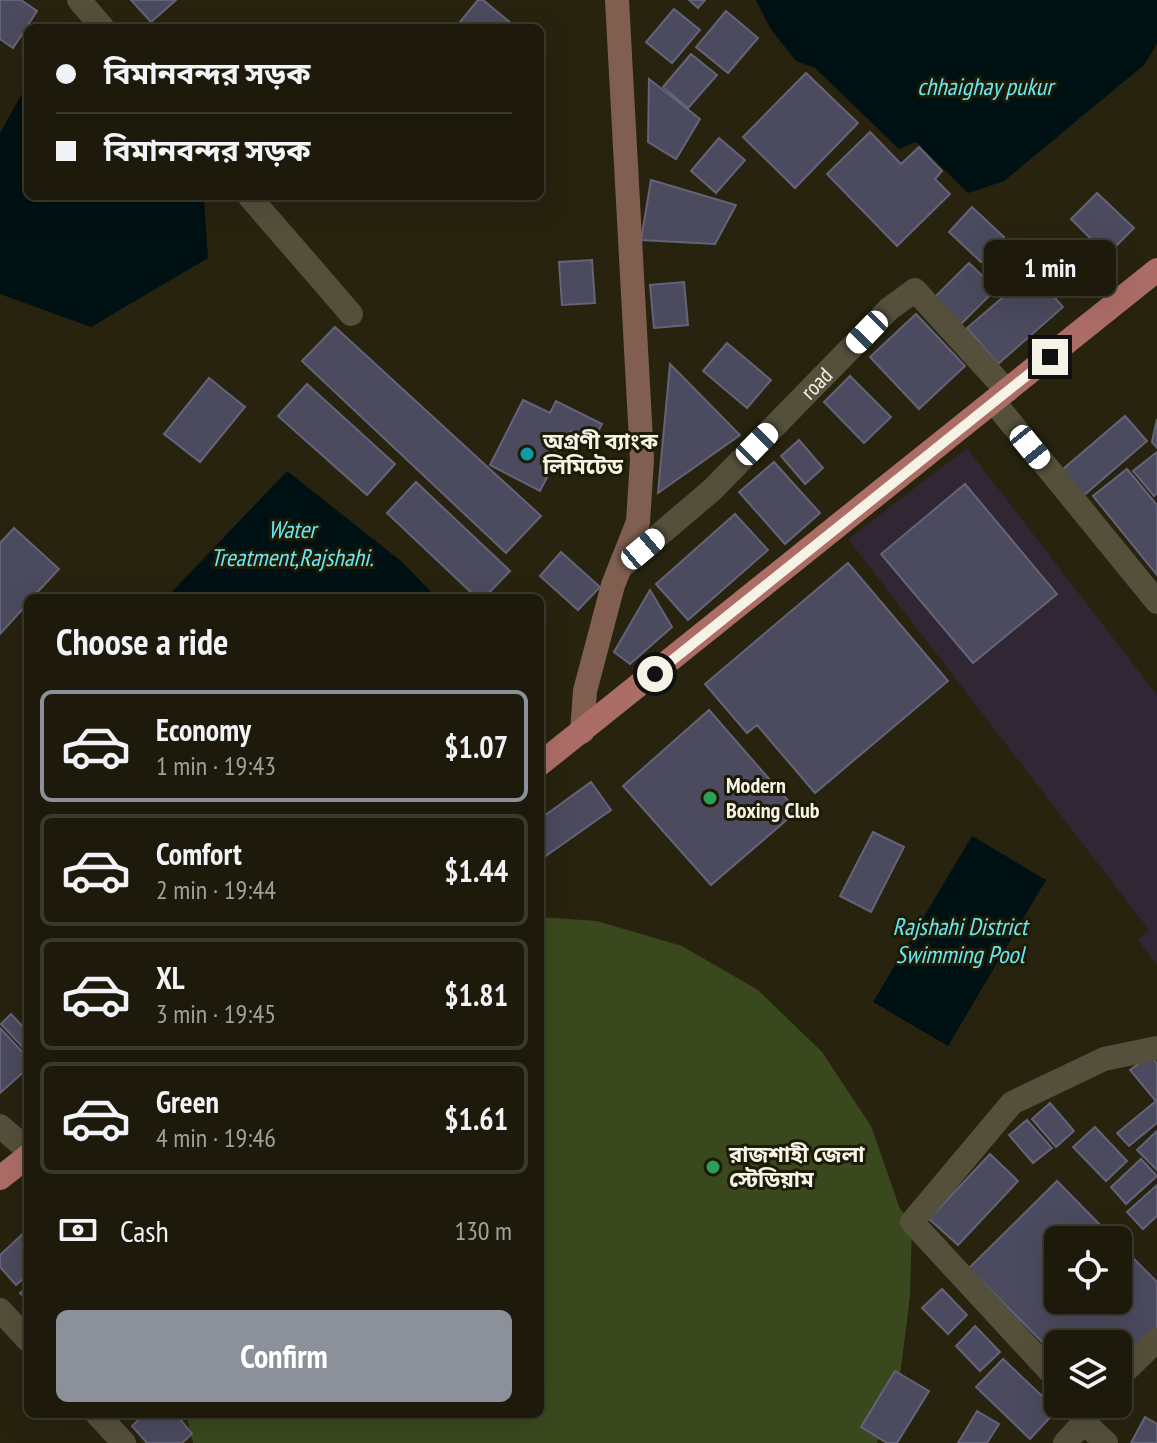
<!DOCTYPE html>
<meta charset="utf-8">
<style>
:root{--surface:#1d1a0b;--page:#2a2719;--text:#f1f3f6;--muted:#a0a19d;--line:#3b382c;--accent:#8c9099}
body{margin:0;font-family:"PT Sans Narrow","Noto Sans Bengali",sans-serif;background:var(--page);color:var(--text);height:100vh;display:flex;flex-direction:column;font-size:30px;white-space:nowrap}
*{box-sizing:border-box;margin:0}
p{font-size:26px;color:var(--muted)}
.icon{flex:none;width:44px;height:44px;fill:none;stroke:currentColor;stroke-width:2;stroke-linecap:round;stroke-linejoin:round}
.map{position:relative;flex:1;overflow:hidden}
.panel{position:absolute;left:24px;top:594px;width:520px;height:824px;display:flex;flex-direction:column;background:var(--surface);border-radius:12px;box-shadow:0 8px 32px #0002,0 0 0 2px var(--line)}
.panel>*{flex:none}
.banner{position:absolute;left:24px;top:24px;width:520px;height:176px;border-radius:12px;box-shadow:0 8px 32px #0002,0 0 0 2px var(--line);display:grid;align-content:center;height:176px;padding:0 32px;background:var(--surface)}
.fabs{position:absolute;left:1044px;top:1226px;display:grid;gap:16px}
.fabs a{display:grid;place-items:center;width:88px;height:88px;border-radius:12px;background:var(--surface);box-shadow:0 8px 32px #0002,0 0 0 2px var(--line);font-size:40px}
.end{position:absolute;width:36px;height:36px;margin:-18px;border:10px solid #f5f3e6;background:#111;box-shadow:0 0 0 4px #111}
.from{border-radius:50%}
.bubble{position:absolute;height:56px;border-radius:12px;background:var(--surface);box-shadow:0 8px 32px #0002,0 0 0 2px var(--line);font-size:26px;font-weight:700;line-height:56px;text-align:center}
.car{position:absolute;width:24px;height:48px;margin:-24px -12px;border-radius:10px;box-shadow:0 0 6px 2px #0007;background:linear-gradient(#fff 24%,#345 0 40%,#fff 0 76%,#345 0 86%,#fff 0)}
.banner b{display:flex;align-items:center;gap:28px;height:76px;font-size:30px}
.banner b+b{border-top:2px solid var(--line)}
.banner i{width:20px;height:20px;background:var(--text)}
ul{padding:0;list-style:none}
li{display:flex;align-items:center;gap:24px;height:112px;margin:0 16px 12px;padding:0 16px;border:4px solid var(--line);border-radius:12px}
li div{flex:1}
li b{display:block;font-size:30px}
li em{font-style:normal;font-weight:700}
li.active{border-color:var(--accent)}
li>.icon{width:72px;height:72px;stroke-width:1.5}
h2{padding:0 32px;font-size:36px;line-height:96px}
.pay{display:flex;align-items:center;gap:20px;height:88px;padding:0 32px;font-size:30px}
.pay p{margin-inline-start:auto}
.action{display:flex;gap:16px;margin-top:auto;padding:16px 32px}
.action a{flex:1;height:92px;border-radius:12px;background:var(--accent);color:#fff;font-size:32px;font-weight:700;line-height:92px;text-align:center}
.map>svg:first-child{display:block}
</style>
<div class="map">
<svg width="1157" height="1443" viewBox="0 0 1157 1443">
<rect width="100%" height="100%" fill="#27230f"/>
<path fill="#302634" d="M 967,448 L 1157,695 L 1157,965 L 1138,940 L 1149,930 L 848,539 Z"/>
<path fill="#3a491d" d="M 540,917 L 597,921 L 682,946 L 758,990 L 822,1052 L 871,1126 L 900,1209 L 912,1222 L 910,1296 L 899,1384 L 877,1443 L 193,1443 L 186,1414 L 540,1414 Z"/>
<path fill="#001113" d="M 756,0 L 1157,0 L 1157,44 L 1144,65 L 1004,181 L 968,193 L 916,142 L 899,149 L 815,68 L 796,61 L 770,28 Z
M 28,83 L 28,196 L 204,199 L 208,258 L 91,327 L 0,294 L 0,133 Z
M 287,471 L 401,561 L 437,598 L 166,598 Z
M 972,836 L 1046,880 L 948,1046 L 873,1002 Z"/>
<path fill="#4b4a5e" stroke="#646379" stroke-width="2" d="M 0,0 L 21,0 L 37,11 L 13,48 L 0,39 Z
M 131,0 L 176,0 L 151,22 Z
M 478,0 L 483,0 L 517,28 L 455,28 Z
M 689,0 L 705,0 L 698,8 Z
M 674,9 L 700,30 L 672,63 L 646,42 Z
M 726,11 L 758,38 L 728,73 L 696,47 Z
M 691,54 L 717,75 L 688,108 L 663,87 Z
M 806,73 L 858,123 L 795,188 L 743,137 Z
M 649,79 L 700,119 L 676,159 L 648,142 Z
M 870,132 L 901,164 L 919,147 L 942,171 L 935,179 L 950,194 L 897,246 L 827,174 Z
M 719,138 L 745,160 L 716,193 L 691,171 Z
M 651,180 L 736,205 L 715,244 L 641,240 Z
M 1097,193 L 1134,228 L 1107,255 L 1071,219 Z
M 972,207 L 1004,237 L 981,262 L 949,232 Z
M 592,260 L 595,303 L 562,305 L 559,262 Z
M 969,263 L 996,289 L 960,325 L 934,298 Z
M 1032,272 L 1063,307 L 998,364 L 967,328 Z
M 684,282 L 688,325 L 654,328 L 650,285 Z
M 916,314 L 965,366 L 919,409 L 870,357 Z
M 335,327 L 541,516 L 506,553 L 302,361 Z
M 727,343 L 771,380 L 747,408 L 703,371 Z
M 670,364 L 740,435 L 658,493 Z
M 850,376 L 891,417 L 864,443 L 824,402 Z
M 209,378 L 245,407 L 200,462 L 164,434 Z
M 307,384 L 395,464 L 367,495 L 278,416 Z
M 523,400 L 550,413 L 556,401 L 602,424 L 592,443 L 571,431 L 540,491 L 490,465 Z
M 1125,416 L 1147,441 L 1083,496 L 1062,470 Z
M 1157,419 L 1157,448 L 1152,442 Z
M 799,440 L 823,468 L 805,484 L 781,456 Z
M 1157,452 L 1157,493 L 1154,496 L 1133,471 Z
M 774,462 L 820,513 L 785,544 L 739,492 Z
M 1127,469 L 1157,505 L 1157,575 L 1093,496 Z
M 416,482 L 510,571 L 484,598 L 477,598 L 387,513 Z
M 965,484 L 1057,594 L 973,663 L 881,554 Z
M 735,514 L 768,550 L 688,620 L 656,584 Z
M 14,528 L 59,569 L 32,598 L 28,598 L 28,603 L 0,634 L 0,543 Z
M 561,552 L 600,587 L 578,610 L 540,576 Z
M 848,563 L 948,681 L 815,793 L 757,725 L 747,733 L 705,684 Z
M 650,590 L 672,627 L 630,664 L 614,652 Z
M 709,710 L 797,811 L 711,885 L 623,786 Z
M 591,782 L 611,810 L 540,860 L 540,819 Z
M 873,832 L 904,847 L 871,912 L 840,896 Z
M 11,1014 L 28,1032 L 28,1053 L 1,1024 Z
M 0,1028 L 28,1058 L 28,1068 L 0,1093 Z
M 1151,1055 L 1157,1064 L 1157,1123 L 1129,1146 L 1117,1133 L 1156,1101 L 1130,1070 Z
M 1050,1103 L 1074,1131 L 1056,1147 L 1032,1119 Z
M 1027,1120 L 1052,1148 L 1033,1163 L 1009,1135 Z
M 1095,1127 L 1127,1161 L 1106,1181 L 1073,1147 Z
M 1157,1131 L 1157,1170 L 1137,1150 Z
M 990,1154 L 1018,1181 L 958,1245 L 929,1219 Z
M 1141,1159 L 1157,1176 L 1126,1204 L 1111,1187 Z
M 1057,1181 L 1115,1240 L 1058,1240 L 1058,1300 L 1118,1300 L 1118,1243 L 1157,1282 L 1157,1331 L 1118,1370 L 1118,1344 L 1058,1344 L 1058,1358 L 969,1268 Z
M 1157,1185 L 1157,1216 L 1143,1229 L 1127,1212 Z
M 28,1229 L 28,1274 L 16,1285 L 0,1267 L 0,1255 Z
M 28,1286 L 28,1301 L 20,1293 Z
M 942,1289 L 967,1315 L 948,1334 L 922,1308 Z
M 975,1326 L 1000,1352 L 980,1371 L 956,1346 Z
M 1003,1359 L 1057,1410 L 1030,1439 L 976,1387 Z
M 895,1371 L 929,1391 L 897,1443 L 887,1443 L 861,1427 Z
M 977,1411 L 999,1424 L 987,1443 L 958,1443 Z
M 145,1414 L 176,1414 L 192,1434 L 182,1443 L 147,1443 L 132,1426 Z
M 1145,1417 L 1157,1424 L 1157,1443 L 1131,1443 Z"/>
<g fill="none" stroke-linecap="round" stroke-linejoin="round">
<g stroke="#54503b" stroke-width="24">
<path d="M 79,0 L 103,28"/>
<path d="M 249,196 L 351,314"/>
<path d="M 994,402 L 1157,602"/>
<path id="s1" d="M 620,568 L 712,490 L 889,309 L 915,290 L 1007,391"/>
<path d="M 0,1126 L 28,1150"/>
<path d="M 0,1310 L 28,1340"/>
<path d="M 1118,1378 L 1157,1340"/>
<path d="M 1058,1380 L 912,1222 L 1012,1103 L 1104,1059 L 1157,1048"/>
<path d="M 97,1414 L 124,1443"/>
<path d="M 1065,1443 L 1084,1422 L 1106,1443"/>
</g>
<path stroke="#805f51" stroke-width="24" d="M 582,732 L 585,691 L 613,585 L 638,522 L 642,459 L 617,0"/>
<path stroke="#ad6d67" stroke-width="24" d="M 540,764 L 1157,270
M 0,1178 L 28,1156"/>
</g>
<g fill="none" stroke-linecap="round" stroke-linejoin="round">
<path stroke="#f5f3e6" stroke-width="10" d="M 655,674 L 1050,357"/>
</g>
<circle fill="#0f9aa8" stroke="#1d1a06" stroke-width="3" cx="527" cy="454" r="8"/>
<g fill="#2e9e5b" stroke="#1d1a06" stroke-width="3">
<circle cx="710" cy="798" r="8"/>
<circle cx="713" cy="1167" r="8"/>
</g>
<g text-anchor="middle" stroke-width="6" stroke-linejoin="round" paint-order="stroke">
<g font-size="22" fill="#f5f3e6" stroke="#1d1a06">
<text dy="8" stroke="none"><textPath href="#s1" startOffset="270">road</textPath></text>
</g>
<g font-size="22" font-weight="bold" fill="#f5f3e6" stroke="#1d1a06" text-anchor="start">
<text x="543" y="449">অগ্রণী ব্যাংক<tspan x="543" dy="25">লিমিটেড</tspan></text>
<text x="726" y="793">Modern<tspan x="726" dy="25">Boxing Club</tspan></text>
<text x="729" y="1162">রাজশাহী জেলা<tspan x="729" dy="25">স্টেডিয়াম</tspan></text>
</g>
<g font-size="24" font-style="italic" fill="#67e8f3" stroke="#1d1a06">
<text x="985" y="95">chhaighay pukur</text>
<text x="292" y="538">Water<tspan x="292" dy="28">Treatment,Rajshahi.</tspan></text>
<text x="960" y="935">Rajshahi District<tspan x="960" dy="28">Swimming Pool</tspan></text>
</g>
</g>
</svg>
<div class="fabs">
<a><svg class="icon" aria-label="locate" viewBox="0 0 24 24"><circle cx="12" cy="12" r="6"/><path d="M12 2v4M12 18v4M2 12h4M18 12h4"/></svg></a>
<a><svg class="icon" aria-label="layers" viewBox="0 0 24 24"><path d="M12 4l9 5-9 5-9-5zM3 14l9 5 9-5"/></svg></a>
</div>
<i class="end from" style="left:655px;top:674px"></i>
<i class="end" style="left:1050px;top:357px"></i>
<div class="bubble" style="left:984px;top:240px;width:132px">1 min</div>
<i class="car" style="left:867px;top:332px;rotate:224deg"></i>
<i class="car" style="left:757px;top:444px;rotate:45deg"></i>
<i class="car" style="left:1030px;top:447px;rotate:141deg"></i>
<i class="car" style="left:643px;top:549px;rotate:50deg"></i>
<div class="banner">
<b><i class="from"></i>বিমানবন্দর সড়ক</b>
<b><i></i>বিমানবন্দর সড়ক</b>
</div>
<section class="panel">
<h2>Choose a ride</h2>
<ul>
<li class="active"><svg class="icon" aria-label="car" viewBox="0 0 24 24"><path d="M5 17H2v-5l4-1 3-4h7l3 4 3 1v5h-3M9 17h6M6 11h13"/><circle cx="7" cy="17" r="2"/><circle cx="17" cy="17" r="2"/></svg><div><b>Economy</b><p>1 min · 19:43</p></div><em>$1.07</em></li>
<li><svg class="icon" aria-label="car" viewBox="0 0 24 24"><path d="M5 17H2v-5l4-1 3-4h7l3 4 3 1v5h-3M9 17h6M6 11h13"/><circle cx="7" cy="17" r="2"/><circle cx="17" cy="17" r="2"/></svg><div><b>Comfort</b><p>2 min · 19:44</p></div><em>$1.44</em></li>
<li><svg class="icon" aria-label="car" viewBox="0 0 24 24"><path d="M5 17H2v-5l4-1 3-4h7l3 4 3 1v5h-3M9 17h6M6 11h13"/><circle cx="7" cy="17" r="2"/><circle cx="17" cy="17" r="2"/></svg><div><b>XL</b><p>3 min · 19:45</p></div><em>$1.81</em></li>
<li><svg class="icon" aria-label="car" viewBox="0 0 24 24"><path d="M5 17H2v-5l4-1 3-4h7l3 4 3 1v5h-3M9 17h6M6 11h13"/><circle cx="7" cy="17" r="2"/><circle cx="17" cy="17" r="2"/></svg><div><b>Green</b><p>4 min · 19:46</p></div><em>$1.61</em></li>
</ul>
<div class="pay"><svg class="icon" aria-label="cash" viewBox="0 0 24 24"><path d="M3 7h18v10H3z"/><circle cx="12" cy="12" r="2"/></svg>Cash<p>130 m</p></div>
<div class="action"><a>Confirm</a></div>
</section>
</div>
